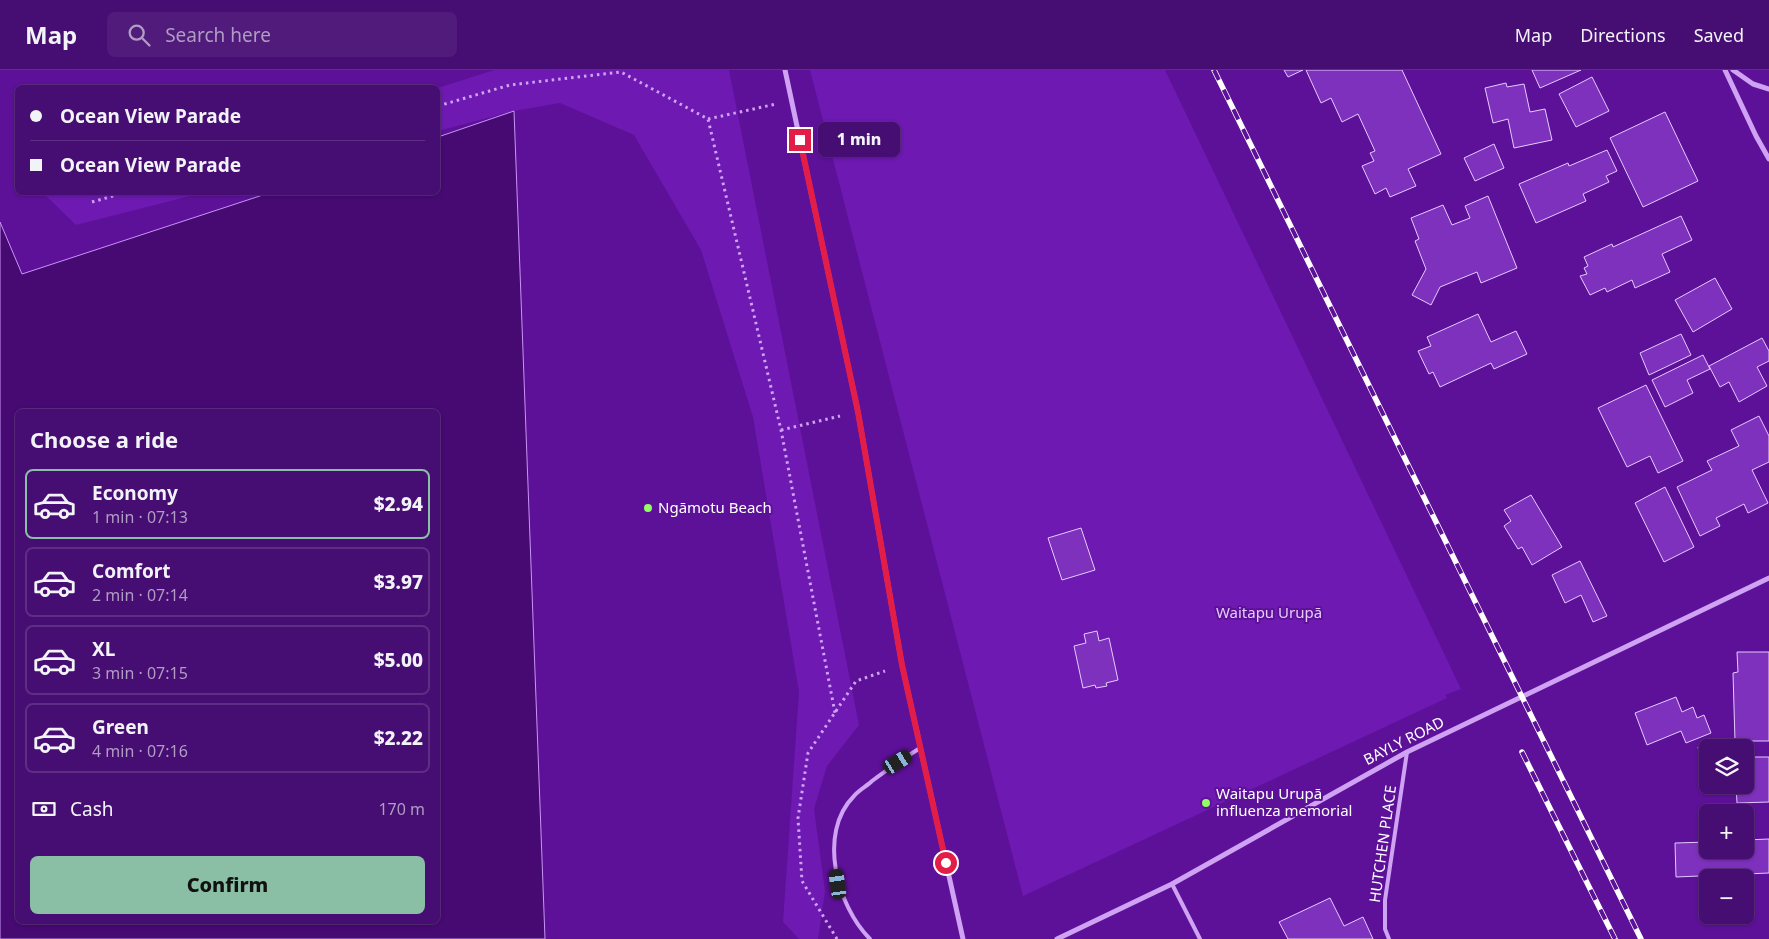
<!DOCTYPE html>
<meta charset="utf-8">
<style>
:root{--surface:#460d72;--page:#501b7a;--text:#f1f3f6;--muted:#b09cc4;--line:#5e2d84;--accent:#8abfa5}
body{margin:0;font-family:"Noto Sans",sans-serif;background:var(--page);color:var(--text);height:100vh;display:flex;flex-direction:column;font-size:19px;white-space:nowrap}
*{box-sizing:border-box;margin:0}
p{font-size:16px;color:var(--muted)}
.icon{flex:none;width:28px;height:28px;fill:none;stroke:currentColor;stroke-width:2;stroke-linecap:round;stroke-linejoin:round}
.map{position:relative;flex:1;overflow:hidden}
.panel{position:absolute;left:15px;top:339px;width:425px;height:515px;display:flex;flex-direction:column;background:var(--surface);border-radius:8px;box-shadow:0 1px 4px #0004,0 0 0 1px var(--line)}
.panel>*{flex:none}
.banner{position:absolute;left:15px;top:15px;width:425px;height:110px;border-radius:8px;box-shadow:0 1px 4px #0004,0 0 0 1px var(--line);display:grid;align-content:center;height:110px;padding:0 15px;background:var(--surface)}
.buttons{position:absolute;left:1699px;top:669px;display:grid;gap:10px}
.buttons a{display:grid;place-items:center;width:55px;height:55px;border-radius:8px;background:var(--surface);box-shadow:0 1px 4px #0004,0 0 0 1px var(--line);font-size:25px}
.end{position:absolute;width:22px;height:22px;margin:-11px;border:6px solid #e11d48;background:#fff;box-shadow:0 0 0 2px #fff}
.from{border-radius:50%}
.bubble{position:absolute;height:35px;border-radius:8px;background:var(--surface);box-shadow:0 1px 4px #0004,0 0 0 1px var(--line);font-size:16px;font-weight:800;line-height:35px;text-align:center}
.car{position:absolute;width:15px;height:30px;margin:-15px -8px;border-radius:6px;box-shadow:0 0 4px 1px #0007;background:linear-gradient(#222 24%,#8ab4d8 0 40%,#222 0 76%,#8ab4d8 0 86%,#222 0)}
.banner b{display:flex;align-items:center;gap:18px;height:48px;font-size:19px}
.banner b+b{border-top:1px solid var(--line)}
.banner i{width:12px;height:12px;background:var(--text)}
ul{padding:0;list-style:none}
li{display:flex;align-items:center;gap:15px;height:70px;margin:0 10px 8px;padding:0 5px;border:2px solid var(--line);border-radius:8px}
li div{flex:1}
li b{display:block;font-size:19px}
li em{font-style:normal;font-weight:800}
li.on{border-color:var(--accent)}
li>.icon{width:45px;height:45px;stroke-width:1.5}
h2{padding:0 15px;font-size:22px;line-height:60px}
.pay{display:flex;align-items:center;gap:12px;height:55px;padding:0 15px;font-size:19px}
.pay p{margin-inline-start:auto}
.primary-button{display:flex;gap:10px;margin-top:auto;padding:10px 15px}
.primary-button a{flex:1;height:58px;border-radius:8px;background:var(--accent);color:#111;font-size:20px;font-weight:800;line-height:58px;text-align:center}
header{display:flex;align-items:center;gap:30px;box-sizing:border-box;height:70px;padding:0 25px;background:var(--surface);border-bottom:1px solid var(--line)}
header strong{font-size:24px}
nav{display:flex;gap:28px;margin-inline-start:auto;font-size:18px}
.search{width:350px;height:45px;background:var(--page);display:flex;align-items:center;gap:12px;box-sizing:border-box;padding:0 18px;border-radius:8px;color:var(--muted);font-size:19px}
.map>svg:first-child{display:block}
</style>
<header>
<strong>Map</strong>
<div class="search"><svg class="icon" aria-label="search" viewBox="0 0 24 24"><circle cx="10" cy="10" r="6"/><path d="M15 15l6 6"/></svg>Search here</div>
<nav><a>Map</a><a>Directions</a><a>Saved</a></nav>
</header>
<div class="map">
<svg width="1769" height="869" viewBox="0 0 1769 869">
<rect width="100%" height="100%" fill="#5d1198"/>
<path fill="#6d19b2" d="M 494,0 L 729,0 L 859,655 L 827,696 L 814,739 L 825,821 L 818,869 L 799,869 L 783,852 L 799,622 L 753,347 L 701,180 L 634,65 L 560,33 L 514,41 L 438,61 L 438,18 Z
M 810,0 L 1165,0 L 1461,619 L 1445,625 L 1447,628 L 1023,826 Z
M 43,123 L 202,123 L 76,155 Z"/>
<path fill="#470a73" stroke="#c994f7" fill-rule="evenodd" d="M 514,41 L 545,869 L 0,869 L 0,152 L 22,204 L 269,123 L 438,122 L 438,67 ZM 18,341 L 438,341 L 438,851 L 18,851 Z"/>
<path fill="#7e31bd" stroke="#e6cafe" d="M 1284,0 L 1303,0 L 1288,7 Z
M 1306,0 L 1402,0 L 1441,84 L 1408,99 L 1416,116 L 1390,127 L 1386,118 L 1375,124 L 1362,96 L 1374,91 L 1370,83 L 1375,81 L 1358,44 L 1342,52 L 1331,28 L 1321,33 Z
M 1532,0 L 1581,0 L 1540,18 Z
M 1592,7 L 1609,41 L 1576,57 L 1559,24 Z
M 1506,13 L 1507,17 L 1524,14 L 1530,42 L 1545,39 L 1552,70 L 1514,78 L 1508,49 L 1493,53 L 1485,18 Z
M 1665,42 L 1698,111 L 1643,137 L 1610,68 Z
M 1494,74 L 1504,98 L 1475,111 L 1464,88 Z
M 1607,80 L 1617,101 L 1606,106 L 1609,112 L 1583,124 L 1586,131 L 1536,153 L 1519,114 L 1568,93 L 1569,96 Z
M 1488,126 L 1517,198 L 1481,213 L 1477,202 L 1440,217 L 1431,235 L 1412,225 L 1426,199 L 1415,171 L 1419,169 L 1411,148 L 1443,135 L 1452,155 L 1470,148 L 1465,136 Z
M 1681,146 L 1692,170 L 1662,184 L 1670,202 L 1635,218 L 1632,210 L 1607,222 L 1605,218 L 1590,225 L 1580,206 L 1587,204 L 1584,198 L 1588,196 L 1584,187 L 1612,174 L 1613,177 Z
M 1715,208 L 1732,239 L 1693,262 L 1675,230 Z
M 1478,244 L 1491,272 L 1516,261 L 1527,284 L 1494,299 L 1491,293 L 1440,317 L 1433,302 L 1429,304 L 1418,281 L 1431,276 L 1427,267 Z
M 1681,264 L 1691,285 L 1649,305 L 1640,283 Z
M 1762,268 L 1769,281 L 1769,291 L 1757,297 L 1767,316 L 1739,332 L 1729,312 L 1720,317 L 1709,296 Z
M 1703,285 L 1710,299 L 1687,310 L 1693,323 L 1665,337 L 1652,310 Z
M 1646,315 L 1683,391 L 1658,403 L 1650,386 L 1627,397 L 1598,338 Z
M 1759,346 L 1769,366 L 1769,392 L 1752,400 L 1768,433 L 1748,443 L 1744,434 L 1716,448 L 1720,456 L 1700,466 L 1677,417 L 1712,400 L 1707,391 L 1739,376 L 1731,360 Z
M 1665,417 L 1694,477 L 1664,492 L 1635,433 Z
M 1531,425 L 1562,477 L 1532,495 L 1522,477 L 1518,479 L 1504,456 L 1511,451 L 1504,440 Z
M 1081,458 L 1095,500 L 1062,510 L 1048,468 Z
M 1580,491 L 1607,546 L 1593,552 L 1581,525 L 1565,533 L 1552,505 Z
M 1097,561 L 1099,571 L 1109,568 L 1118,610 L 1106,613 L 1107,616 L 1096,618 L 1095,615 L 1083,618 L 1074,576 L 1086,573 L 1084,564 Z
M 1737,582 L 1769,582 L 1769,671 L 1735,671 L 1733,603 L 1738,602 Z
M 1676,627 L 1682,642 L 1693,637 L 1697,648 L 1704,645 L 1711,663 L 1686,673 L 1681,661 L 1647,675 L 1635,643 Z
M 1724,671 L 1726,678 L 1708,678 L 1708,693 L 1702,694 L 1698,677 Z
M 1745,687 L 1769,687 L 1769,732 L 1737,733 L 1736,715 L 1745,715 Z
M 1769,769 L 1769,803 L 1676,807 L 1675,773 L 1708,772 L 1708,780 L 1745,780 L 1745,770 Z
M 1330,828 L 1344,856 L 1363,847 L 1373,869 L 1288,869 L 1279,852 Z"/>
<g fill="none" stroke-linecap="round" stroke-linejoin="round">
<path stroke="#cfa2f4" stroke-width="3" stroke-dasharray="2.5 4" stroke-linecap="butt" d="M 438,36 L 510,15 L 621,2 L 708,49 L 781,360 L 835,643
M 708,49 L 776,34
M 92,132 L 127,122
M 781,360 L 840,346
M 837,869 L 802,811 L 798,748 L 808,683 L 856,611 L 885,601"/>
<path stroke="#cfa2f4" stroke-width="4" d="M 1172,814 L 1200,869
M 870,869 C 837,836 817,763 854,726 C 859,720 867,716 872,711 C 888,699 903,689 920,678
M 1389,869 L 1385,859 L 1385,830 L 1407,682"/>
<path stroke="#cfa2f4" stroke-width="5" d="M 785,0 L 858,342 L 902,595 L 963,869
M 1725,0 L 1756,66 L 1769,89
M 1733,0 L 1753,14 L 1769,19
M 1057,869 L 1172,814 L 1407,682 L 1769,508"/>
<g stroke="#fff" stroke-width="5.5">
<path id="rail" d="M 1214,0 L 1641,869
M 1522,682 L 1615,869"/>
</g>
<use href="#rail" stroke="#5d1198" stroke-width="4" stroke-dasharray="11" stroke-linecap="butt"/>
</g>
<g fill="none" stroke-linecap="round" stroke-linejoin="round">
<path stroke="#e11d48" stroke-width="6" d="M 800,70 L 858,342 L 902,595 L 946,793"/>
</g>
<g fill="#91ff65" stroke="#5d1198" stroke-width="2">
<circle cx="648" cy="438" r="5"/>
<circle cx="1206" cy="733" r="5"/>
</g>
<g text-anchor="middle" stroke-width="4" stroke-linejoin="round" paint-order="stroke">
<g font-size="15" fill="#fff" stroke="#5d1198" text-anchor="start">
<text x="658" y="443">Ngāmotu Beach</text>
<text x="1216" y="729">Waitapu Urupā<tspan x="1216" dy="17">influenza memorial</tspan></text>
</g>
<g font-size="15" fill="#e6cafe" stroke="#5d1198">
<text x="1269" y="548">Waitapu Urupā</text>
</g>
<g font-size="15" fill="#fff" stroke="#5d1198">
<text transform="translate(1404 671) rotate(-27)" y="5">BAYLY ROAD</text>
<text transform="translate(1383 774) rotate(-82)" y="5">HUTCHEN PLACE</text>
</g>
</g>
</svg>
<div class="buttons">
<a><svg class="icon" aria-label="layers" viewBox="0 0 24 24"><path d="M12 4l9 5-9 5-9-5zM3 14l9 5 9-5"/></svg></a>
<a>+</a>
<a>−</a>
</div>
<i class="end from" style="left:946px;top:793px"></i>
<i class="end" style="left:800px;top:70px"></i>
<div class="bubble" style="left:818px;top:52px;width:82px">1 min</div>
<i class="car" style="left:898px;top:692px;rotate:59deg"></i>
<i class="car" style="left:838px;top:814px;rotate:352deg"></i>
<div class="banner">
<b><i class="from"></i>Ocean View Parade</b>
<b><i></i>Ocean View Parade</b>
</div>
<section class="panel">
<h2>Choose a ride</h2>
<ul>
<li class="on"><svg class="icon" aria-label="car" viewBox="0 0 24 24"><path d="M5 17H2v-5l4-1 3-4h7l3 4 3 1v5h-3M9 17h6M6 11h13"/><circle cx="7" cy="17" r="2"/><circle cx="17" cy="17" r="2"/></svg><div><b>Economy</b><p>1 min · 07:13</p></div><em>$2.94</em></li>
<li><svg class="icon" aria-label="car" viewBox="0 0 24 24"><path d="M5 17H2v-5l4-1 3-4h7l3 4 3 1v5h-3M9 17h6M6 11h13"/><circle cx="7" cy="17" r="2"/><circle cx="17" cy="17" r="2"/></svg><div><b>Comfort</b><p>2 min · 07:14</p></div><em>$3.97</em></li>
<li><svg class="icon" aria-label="car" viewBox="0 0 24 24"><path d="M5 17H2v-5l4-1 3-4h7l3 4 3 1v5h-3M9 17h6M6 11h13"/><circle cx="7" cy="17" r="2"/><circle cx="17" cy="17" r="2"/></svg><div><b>XL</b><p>3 min · 07:15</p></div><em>$5.00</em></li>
<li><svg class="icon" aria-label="car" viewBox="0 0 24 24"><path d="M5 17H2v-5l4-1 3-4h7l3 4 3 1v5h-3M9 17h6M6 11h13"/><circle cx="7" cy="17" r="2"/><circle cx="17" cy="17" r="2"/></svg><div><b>Green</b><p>4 min · 07:16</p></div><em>$2.22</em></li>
</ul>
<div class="pay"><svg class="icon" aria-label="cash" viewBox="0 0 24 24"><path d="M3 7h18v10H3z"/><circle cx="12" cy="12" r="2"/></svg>Cash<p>170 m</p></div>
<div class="primary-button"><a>Confirm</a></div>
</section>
</div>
